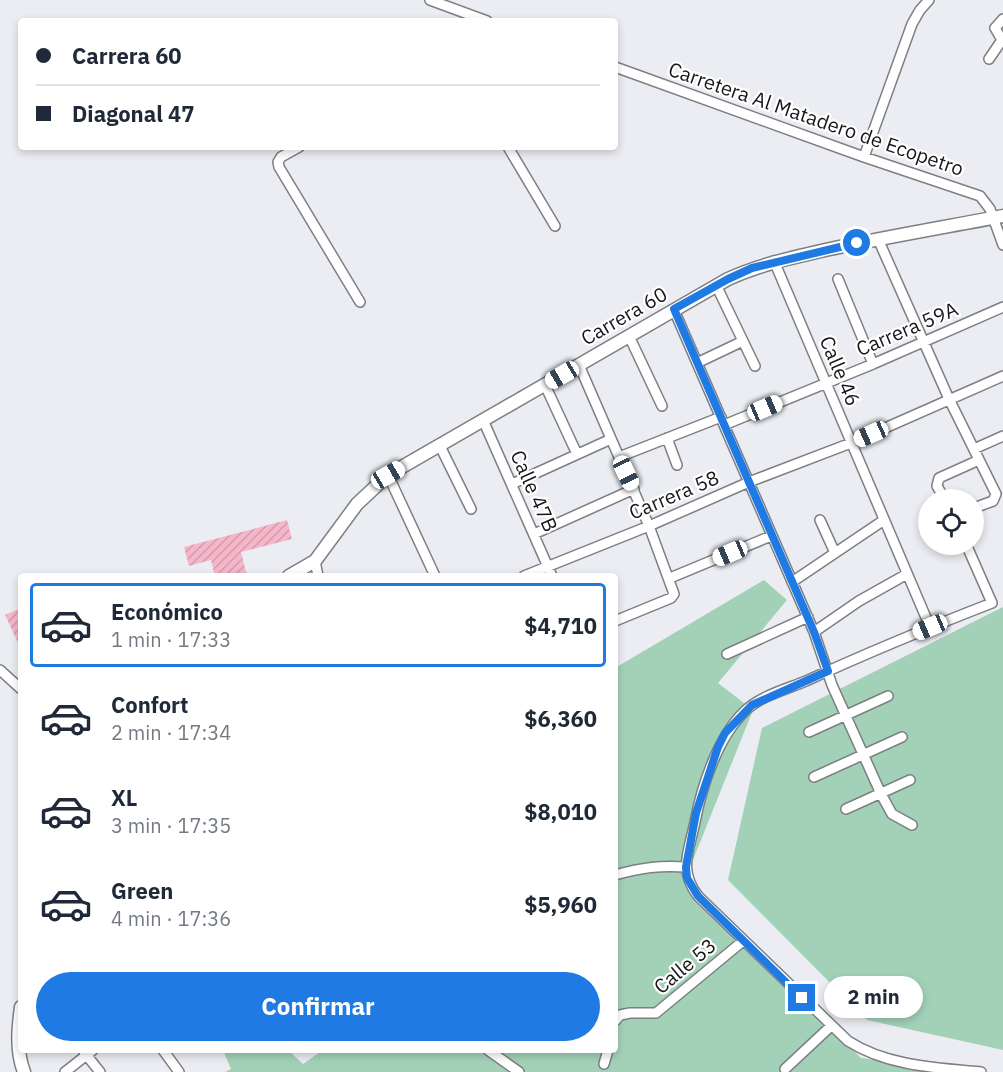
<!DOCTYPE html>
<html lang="es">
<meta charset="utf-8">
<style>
:root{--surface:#fff;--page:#f2f2f3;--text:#1f2937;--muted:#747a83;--line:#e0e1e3;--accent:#1f7ae3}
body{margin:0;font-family:"IBM Plex Sans",sans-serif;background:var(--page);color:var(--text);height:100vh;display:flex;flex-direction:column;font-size:22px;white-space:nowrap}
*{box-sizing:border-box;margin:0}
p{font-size:20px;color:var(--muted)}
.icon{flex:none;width:33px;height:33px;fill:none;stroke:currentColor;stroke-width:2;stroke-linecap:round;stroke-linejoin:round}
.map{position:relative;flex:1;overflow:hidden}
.drawer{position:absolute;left:18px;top:573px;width:600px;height:480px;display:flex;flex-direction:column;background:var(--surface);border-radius:6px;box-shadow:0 3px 9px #0003}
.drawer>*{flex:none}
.top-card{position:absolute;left:18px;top:18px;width:600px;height:132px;border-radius:6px;box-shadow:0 3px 9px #0003;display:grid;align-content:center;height:132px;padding:0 18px;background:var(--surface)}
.controls{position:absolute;left:918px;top:489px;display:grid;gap:12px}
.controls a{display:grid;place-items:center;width:66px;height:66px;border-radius:50%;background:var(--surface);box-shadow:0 3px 9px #0003;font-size:30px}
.end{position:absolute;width:27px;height:27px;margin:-14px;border:8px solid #1f7ae3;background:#fff;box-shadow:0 0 0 3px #fff}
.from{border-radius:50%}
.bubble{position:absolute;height:42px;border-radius:21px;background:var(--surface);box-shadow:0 3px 9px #0003;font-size:20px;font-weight:800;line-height:42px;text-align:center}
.car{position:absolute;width:18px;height:36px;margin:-18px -9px;border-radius:8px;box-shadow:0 0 4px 2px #0007;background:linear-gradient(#fff 24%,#345 0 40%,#fff 0 76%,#345 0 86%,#fff 0)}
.top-card b{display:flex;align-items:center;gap:21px;height:57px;font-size:22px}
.top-card b+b{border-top:2px solid var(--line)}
.top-card i{width:15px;height:15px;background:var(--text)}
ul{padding:10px 0 0;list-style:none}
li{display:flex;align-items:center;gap:18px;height:84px;margin:0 12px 9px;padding:0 6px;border:3px solid transparent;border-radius:6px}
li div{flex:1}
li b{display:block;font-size:22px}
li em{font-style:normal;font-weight:800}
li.current{border-color:var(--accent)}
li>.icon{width:54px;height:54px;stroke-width:1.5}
.primary-button{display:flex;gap:12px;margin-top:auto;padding:12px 18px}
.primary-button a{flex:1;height:69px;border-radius:36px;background:var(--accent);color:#fff;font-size:24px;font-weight:800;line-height:69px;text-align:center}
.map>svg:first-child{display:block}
</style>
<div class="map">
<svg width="1003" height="1072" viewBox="0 0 1003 1072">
<defs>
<pattern id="building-hatch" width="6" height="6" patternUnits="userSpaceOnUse" patternTransform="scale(1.5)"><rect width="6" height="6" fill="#f6b6ca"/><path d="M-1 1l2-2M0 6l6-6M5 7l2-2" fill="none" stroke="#d29cad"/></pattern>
</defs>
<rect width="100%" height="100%" fill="#ebedf2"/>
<path fill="#a3d1b7" d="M 764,580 L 787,600 L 718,683 L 753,710 L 685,880 L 742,942 L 861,1058 L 962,1072 L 225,1072 L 231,1069 L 223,1050 L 288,1050 L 303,1064 L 323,1050 L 615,1050 L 615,668 Z
M 1003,607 L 1003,1050 L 867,1020 L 728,880 L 762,728 Z"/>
<path fill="url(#building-hatch)" d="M 287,520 L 292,539 L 241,552 L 247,576 L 215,576 L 211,560 L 189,566 L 184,547 Z
M 21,608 L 21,649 L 5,615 Z"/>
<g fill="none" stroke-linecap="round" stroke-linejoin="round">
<g stroke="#7d7f83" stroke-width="12">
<path id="street" d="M 430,0 L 487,21
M 989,59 L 1002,40 L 995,28 L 1003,19
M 615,67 L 864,157 L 980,196 L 990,209 L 1003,245
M 299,147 L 281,157 L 278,162 L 279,167 L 360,302
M 508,147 L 555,226
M 864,157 L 912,24 L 920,10 L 929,0
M 878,239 L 949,399 L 996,494 L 993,501 L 974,508
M 774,261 L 930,627
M 838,279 L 873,364
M 716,285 L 755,366
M 674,310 L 814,632 L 832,685 L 881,794 L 892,814 L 912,825
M 629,336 L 662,406
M 697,363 L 743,341
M 579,365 L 649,526 L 674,594 L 671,598 L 615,621
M 545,385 L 577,454
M 483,420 L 552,576
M 724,425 L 873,364 L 1003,307
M 667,438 L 677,465
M 440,446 L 471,509
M 974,449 L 1003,436
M 619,457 L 721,417
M 388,475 L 435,576
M 512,484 L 611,439
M 945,500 L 937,486 L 939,478 L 979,460
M 820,520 L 835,553
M 534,534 L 634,489
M 966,544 L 992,603 C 930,627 867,653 806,681 C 787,689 760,696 745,711 C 718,737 702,785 695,822 C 689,851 678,870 698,896 L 848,1041 C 887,1066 936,1068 981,1072
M 315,561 L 318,576
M 524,576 L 649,526 L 749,482 L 851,443 L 1003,376
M 670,578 L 771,536
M 792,582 L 884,520
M 814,632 L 859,601 L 907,574
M 727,654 L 808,617
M 0,670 L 21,689
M 809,732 L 888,696
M 814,777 L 902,737
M 846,809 L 910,780
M 615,875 C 640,868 660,865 686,867
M 615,1021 L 620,1015 L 630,1013 L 656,1013 L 743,941
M 163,1050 L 179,1072
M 488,1050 L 519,1072
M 84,1052 L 100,1072
M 604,1064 L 608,1050
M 785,1069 L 831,1026
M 65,1072 L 93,1050"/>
</g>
<g stroke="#7d7f83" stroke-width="15">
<path id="secondary" d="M 289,576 L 315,561 L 357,504 L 388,475 L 728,279 C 761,264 795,257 830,249 C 887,237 945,227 1003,216
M 21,1007 C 18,1029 16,1051 24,1072"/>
</g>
<use href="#street" stroke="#fff" stroke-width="9"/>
<use href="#secondary" stroke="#fff" stroke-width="12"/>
</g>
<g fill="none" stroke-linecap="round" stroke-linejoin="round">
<path stroke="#1f7ae3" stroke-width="8" d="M 802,998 L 698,896 L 687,878 L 686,867 L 696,813 L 718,747 L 725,733 L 752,705 L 828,671 L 814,632 L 674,309 L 728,279 L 752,268 L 857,243"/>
</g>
<g text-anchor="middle" stroke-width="4.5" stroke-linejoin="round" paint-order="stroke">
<g font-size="20" fill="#161618" stroke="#fff">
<text transform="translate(816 119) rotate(19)" y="7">Carretera Al Matadero de Ecopetro</text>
<text transform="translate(624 316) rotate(-30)" y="7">Carrera 60</text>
<text transform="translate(907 329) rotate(-23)" y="7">Carrera 59A</text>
<text transform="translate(840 371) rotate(67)" y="7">Calle 46</text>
<text transform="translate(534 491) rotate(66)" y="7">Calle 47B</text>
<text transform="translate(674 495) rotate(-23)" y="7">Carrera 58</text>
<text transform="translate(685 966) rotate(-40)" y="7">Calle 53</text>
</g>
</g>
</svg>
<div class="controls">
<a><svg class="icon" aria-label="locate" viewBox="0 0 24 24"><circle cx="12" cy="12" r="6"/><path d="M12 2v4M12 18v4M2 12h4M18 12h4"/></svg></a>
</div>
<i class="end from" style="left:857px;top:243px"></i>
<i class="end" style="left:802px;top:998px"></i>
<div class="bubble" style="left:824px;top:976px;width:99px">2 min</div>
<i class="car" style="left:562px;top:375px;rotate:240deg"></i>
<i class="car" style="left:765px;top:408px;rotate:67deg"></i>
<i class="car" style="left:871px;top:434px;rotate:246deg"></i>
<i class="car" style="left:626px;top:473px;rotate:155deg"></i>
<i class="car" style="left:388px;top:475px;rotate:60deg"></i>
<i class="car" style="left:730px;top:553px;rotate:247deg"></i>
<i class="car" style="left:930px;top:627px;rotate:247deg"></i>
<div class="top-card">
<b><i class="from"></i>Carrera 60</b>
<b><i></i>Diagonal 47</b>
</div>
<section class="drawer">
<ul>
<li class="current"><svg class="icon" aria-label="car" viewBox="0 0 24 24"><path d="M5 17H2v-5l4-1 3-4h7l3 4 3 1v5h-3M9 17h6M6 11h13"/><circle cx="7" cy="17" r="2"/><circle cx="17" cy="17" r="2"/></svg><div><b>Económico</b><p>1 min · 17:33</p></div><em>$4,710</em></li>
<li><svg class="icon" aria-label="car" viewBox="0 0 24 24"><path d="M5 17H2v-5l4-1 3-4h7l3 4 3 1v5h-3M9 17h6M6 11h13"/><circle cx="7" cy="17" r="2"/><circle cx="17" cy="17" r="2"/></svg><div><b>Confort</b><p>2 min · 17:34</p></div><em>$6,360</em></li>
<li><svg class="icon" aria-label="car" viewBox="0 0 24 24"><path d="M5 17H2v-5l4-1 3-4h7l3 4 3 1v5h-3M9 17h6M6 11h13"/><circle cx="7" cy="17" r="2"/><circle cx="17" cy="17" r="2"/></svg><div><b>XL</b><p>3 min · 17:35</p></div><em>$8,010</em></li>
<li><svg class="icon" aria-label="car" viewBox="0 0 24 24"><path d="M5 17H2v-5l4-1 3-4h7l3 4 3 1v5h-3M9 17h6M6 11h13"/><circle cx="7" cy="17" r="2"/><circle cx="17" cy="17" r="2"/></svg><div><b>Green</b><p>4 min · 17:36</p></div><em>$5,960</em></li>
</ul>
<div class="primary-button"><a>Confirmar</a></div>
</section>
</div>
